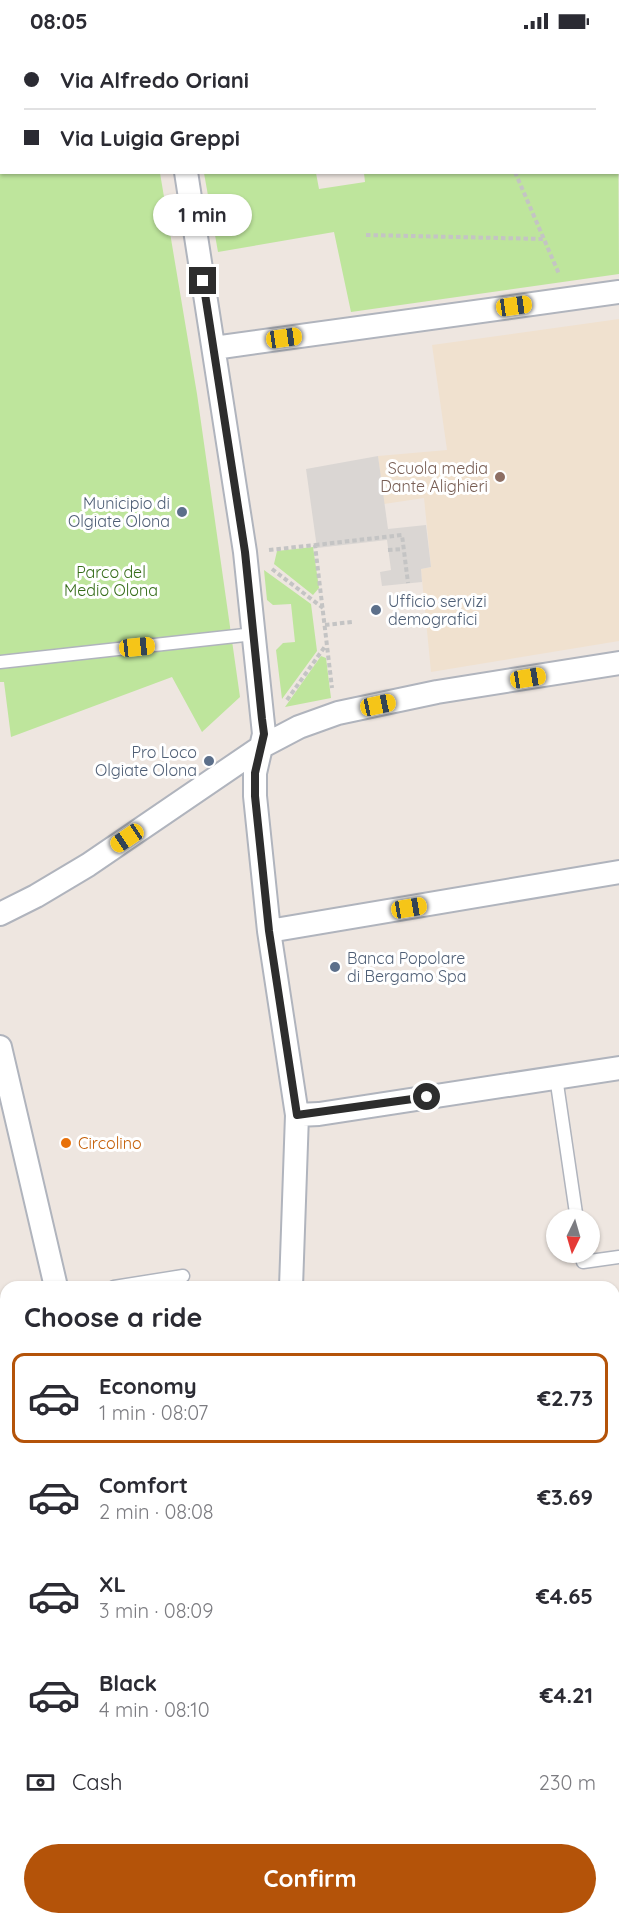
<!DOCTYPE html>
<meta charset="utf-8">
<style>
:root{--surface:#fff;--page:#f2f2f3;--text:#2b2b33;--muted:#7c7c81;--line:#e1e1e2;--accent:#b45309}
body{margin:0;font-family:Quicksand,sans-serif;background:var(--page);color:var(--text);height:100vh;display:flex;flex-direction:column;font-size:22px;white-space:nowrap}
*{box-sizing:border-box;margin:0}
p{font-size:20px;color:var(--muted)}
.icon{flex:none;width:33px;height:33px;fill:none;stroke:currentColor;stroke-width:2;stroke-linecap:round;stroke-linejoin:round}
.map{position:relative;flex:1;overflow:hidden}
.panel{position:absolute;left:0px;top:1239px;width:620px;height:644px;display:flex;flex-direction:column;background:var(--surface);border-radius:18px 18px 0 0;box-shadow:0 2px 4px #0004}
.panel>*{flex:none}
.top-card{position:absolute;left:0px;top:0px;width:620px;height:132px;box-shadow:0 2px 4px #0004;display:grid;align-content:center;height:132px;padding:0 24px;background:var(--surface)}
.needle{width:39px;rotate:185deg}
.tools{position:absolute;left:546px;top:1167px;display:grid;gap:12px}
.tools a{display:grid;place-items:center;width:54px;height:54px;border-radius:50%;background:var(--surface);box-shadow:0 2px 4px #0004;font-size:30px}
.end{position:absolute;width:27px;height:27px;margin:-14px;border:8px solid #2d2d2d;background:#fff;box-shadow:0 0 0 3px #fff}
.from{border-radius:50%}
.bubble{position:absolute;height:42px;border-radius:21px;background:var(--surface);box-shadow:0 2px 4px #0004;font-size:20px;font-weight:700;line-height:42px;text-align:center}
.car{position:absolute;width:18px;height:36px;margin:-18px -9px;border-radius:8px;box-shadow:0 0 4px 2px #0007;background:linear-gradient(#f5c518 24%,#345 0 40%,#f5c518 0 76%,#345 0 86%,#f5c518 0)}
.top-card b{display:flex;align-items:center;gap:21px;height:57px;font-size:22px}
.top-card b+b{border-top:2px solid var(--line)}
.top-card i{width:15px;height:15px;background:var(--text)}
ul{padding:0;list-style:none}
li{display:flex;align-items:center;gap:18px;height:90px;margin:0 12px 9px;padding:0 12px;border:3px solid transparent;border-radius:12px}
li div{flex:1}
li b{display:block;font-size:22px}
li em{font-style:normal;font-weight:700}
li.active{border-color:var(--accent)}
li>.icon{width:54px;height:54px;stroke-width:1.5}
h2{padding:0 24px;font-size:27px;line-height:72px}
.pay{display:flex;align-items:center;gap:15px;height:66px;padding:0 24px;font-size:22px}
.pay p{margin-inline-start:auto}
.cta{display:flex;gap:12px;margin-top:auto;padding:12px 24px}
.cta a{flex:1;height:69px;border-radius:36px;background:var(--accent);color:#fff;font-size:24px;font-weight:700;line-height:69px;text-align:center}
.status{display:flex;justify-content:space-between;align-items:center;height:42px;padding:0 30px;background:var(--surface);direction:ltr}
.status svg{height:16px;fill:currentColor}
.map>svg:first-child{display:block}
</style>
<div class="status"><b>08:05</b><svg viewBox="0 0 49 12"><path d="M0 12V9h3v3zM5 12V6h3v6zM10 12V3h3v9zM15 12V0h3v12zM26 1h20v11H26zM47 4h2v5h-2z"/></svg></div>
<div class="map">
<svg width="619" height="1882" viewBox="0 0 619 1882">
<rect width="100%" height="100%" fill="#eee6e0"/>
<path fill="#f0e1cf" d="M 619,277 L 619,599 L 431,630 L 421,527 L 431,525 L 424,456 L 384,462 L 378,414 L 447,408 L 432,303 Z"/>
<path fill="#bee59c" d="M 0,0 L 138,0 L 138,1 L 2,2 L 2,130 L 160,131 L 197,352 L 240,655 L 202,690 L 172,635 L 11,695 L 4,640 L 0,640 Z
M 618,54 L 619,232 L 351,270 L 334,190 L 218,210 L 204,131 L 316,131 L 319,147 L 365,140 L 364,131 L 618,130 Z
M 313,505 L 319,546 L 313,553 L 274,522 L 277,509 Z
M 264,528 L 311,562 L 317,609 L 282,657 L 276,608 L 283,601 L 295,600 L 291,562 L 273,563 L 267,558 Z
M 321,614 L 326,616 L 331,656 L 285,665 Z
M 6,1572 L 6,1639 L 0,1639 L 0,1573 Z
M 0,1699 L 6,1699 L 6,1788 L 0,1785 Z"/>
<path fill="#dad6d3" d="M 378,414 L 388,487 L 426,483 L 431,525 L 421,527 L 422,540 L 382,544 L 380,530 L 391,528 L 387,498 L 317,506 L 306,427 Z"/>
<g fill="none" stroke-linecap="round" stroke-linejoin="round">
<g stroke="#b0b4bd" stroke-width="15">
<path id="service" d="M 0,620 L 254,592
M 556,1035 L 577,1178
M 581,1210 L 583,1220 L 619,1215
M 114,1245 L 183,1234"/>
</g>
<g stroke="#b0b4bd" stroke-width="26">
<path id="minor" d="M 165,0 L 165,2
M 427,2 L 433,0
M 186,130 L 245,510 L 264,692 L 255,731 L 255,754 L 269,889 L 297,1073 L 291,1245
M 214,306 L 619,250
M 0,872 L 36,854 L 88,823 L 261,705 L 299,685 L 338,671 L 437,650 L 619,621
M 269,889 L 619,830
M 0,1005 L 56,1245
M 297,1073 L 319,1072 L 619,1026
M 0,1501 L 6,1501
M 614,1533 L 619,1532
M 614,1660 L 619,1660
M 0,1814 L 6,1818
M 47,1876 L 47,1882
M 327,1876 L 327,1882"/>
</g>
<path stroke="#c4c4c4" stroke-width="4" stroke-dasharray="4.5 3" stroke-linecap="butt" d="M 126,2 L 136,0
M 0,17 L 2,17
M 515,130 L 559,232
M 366,193 L 544,197
M 315,503 L 402,493 L 408,541
M 269,508 L 315,503 L 332,646
M 388,508 L 403,507
M 272,527 L 323,566
M 325,583 L 352,580
M 287,658 L 326,603"/>
<use href="#service" stroke="#fff" stroke-width="12"/>
<use href="#minor" stroke="#fff" stroke-width="22"/>
</g>
<g fill="none" stroke-linecap="round" stroke-linejoin="round">
<path stroke="#2d2d2d" stroke-width="8" d="M 203,239 L 245,510 L 262,677 L 264,692 L 255,731 L 255,754 L 269,889 L 297,1073 L 427,1055"/>
</g>
<circle fill="#8d6e63" stroke="#fff" stroke-width="2" cx="500" cy="435" r="6"/>
<g fill="#5c6f8a" stroke="#fff" stroke-width="2">
<circle cx="182" cy="470" r="6"/>
<circle cx="376" cy="568" r="6"/>
<circle cx="209" cy="719" r="6"/>
<circle cx="335" cy="925" r="6"/>
</g>
<circle fill="#e8710a" stroke="#fff" stroke-width="2" cx="66" cy="1101" r="6"/>
<g text-anchor="middle" stroke-width="6" stroke-linejoin="round" paint-order="stroke">
<g font-size="16" fill="#785e54" stroke="#fff" text-anchor="end">
<text x="488" y="432">Scuola media<tspan x="488" dy="18">Dante Alighieri</tspan></text>
</g>
<g font-size="16" fill="#4e5e75" stroke="#fff" text-anchor="end">
<text x="170" y="467">Municipio di<tspan x="170" dy="18">Olgiate Olona</tspan></text>
<text x="388" y="565" text-anchor="start">Ufficio servizi<tspan x="388" dy="18">demografici</tspan></text>
<text x="197" y="716">Pro Loco<tspan x="197" dy="18">Olgiate Olona</tspan></text>
<text x="347" y="922" text-anchor="start">Banca Popolare<tspan x="347" dy="18">di Bergamo Spa</tspan></text>
</g>
<g font-size="16" fill="#366d1a" stroke="#fff">
<text x="111" y="536">Parco del<tspan x="111" dy="18">Medio Olona</tspan></text>
</g>
<g font-size="16" fill="#c56008" stroke="#fff" text-anchor="start">
<text x="78" y="1107">Circolino</text>
</g>
</g>
</svg>
<div class="tools">
<a><svg class="needle" viewBox="-14 -14 28 28"><path d="M0-13l5 13h-10z" fill="#e53935"/><path d="M0 13l5-13h-10z" fill="#7c7c81"/></svg></a>
</div>
<i class="end from" style="left:427px;top:1055px"></i>
<i class="end" style="left:203px;top:239px"></i>
<div class="bubble" style="left:153px;top:152px;width:99px">1 min</div>
<i class="car" style="left:514px;top:264px;rotate:82deg"></i>
<i class="car" style="left:284px;top:296px;rotate:82deg"></i>
<i class="car" style="left:137px;top:605px;rotate:84deg"></i>
<i class="car" style="left:528px;top:636px;rotate:81deg"></i>
<i class="car" style="left:378px;top:663px;rotate:78deg"></i>
<i class="car" style="left:127px;top:796px;rotate:236deg"></i>
<i class="car" style="left:409px;top:866px;rotate:80deg"></i>
<div class="top-card">
<b><i class="from"></i>Via Alfredo Oriani</b>
<b><i></i>Via Luigia Greppi</b>
</div>
<section class="panel">
<h2>Choose a ride</h2>
<ul>
<li class="active"><svg class="icon" aria-label="car" viewBox="0 0 24 24"><path d="M5 17H2v-5l4-1 3-4h7l3 4 3 1v5h-3M9 17h6M6 11h13"/><circle cx="7" cy="17" r="2"/><circle cx="17" cy="17" r="2"/></svg><div><b>Economy</b><p>1 min · 08:07</p></div><em>€2.73</em></li>
<li><svg class="icon" aria-label="car" viewBox="0 0 24 24"><path d="M5 17H2v-5l4-1 3-4h7l3 4 3 1v5h-3M9 17h6M6 11h13"/><circle cx="7" cy="17" r="2"/><circle cx="17" cy="17" r="2"/></svg><div><b>Comfort</b><p>2 min · 08:08</p></div><em>€3.69</em></li>
<li><svg class="icon" aria-label="car" viewBox="0 0 24 24"><path d="M5 17H2v-5l4-1 3-4h7l3 4 3 1v5h-3M9 17h6M6 11h13"/><circle cx="7" cy="17" r="2"/><circle cx="17" cy="17" r="2"/></svg><div><b>XL</b><p>3 min · 08:09</p></div><em>€4.65</em></li>
<li><svg class="icon" aria-label="car" viewBox="0 0 24 24"><path d="M5 17H2v-5l4-1 3-4h7l3 4 3 1v5h-3M9 17h6M6 11h13"/><circle cx="7" cy="17" r="2"/><circle cx="17" cy="17" r="2"/></svg><div><b>Black</b><p>4 min · 08:10</p></div><em>€4.21</em></li>
</ul>
<div class="pay"><svg class="icon" aria-label="cash" viewBox="0 0 24 24"><path d="M3 7h18v10H3z"/><circle cx="12" cy="12" r="2"/></svg>Cash<p>230 m</p></div>
<div class="cta"><a>Confirm</a></div>
</section>
</div>
